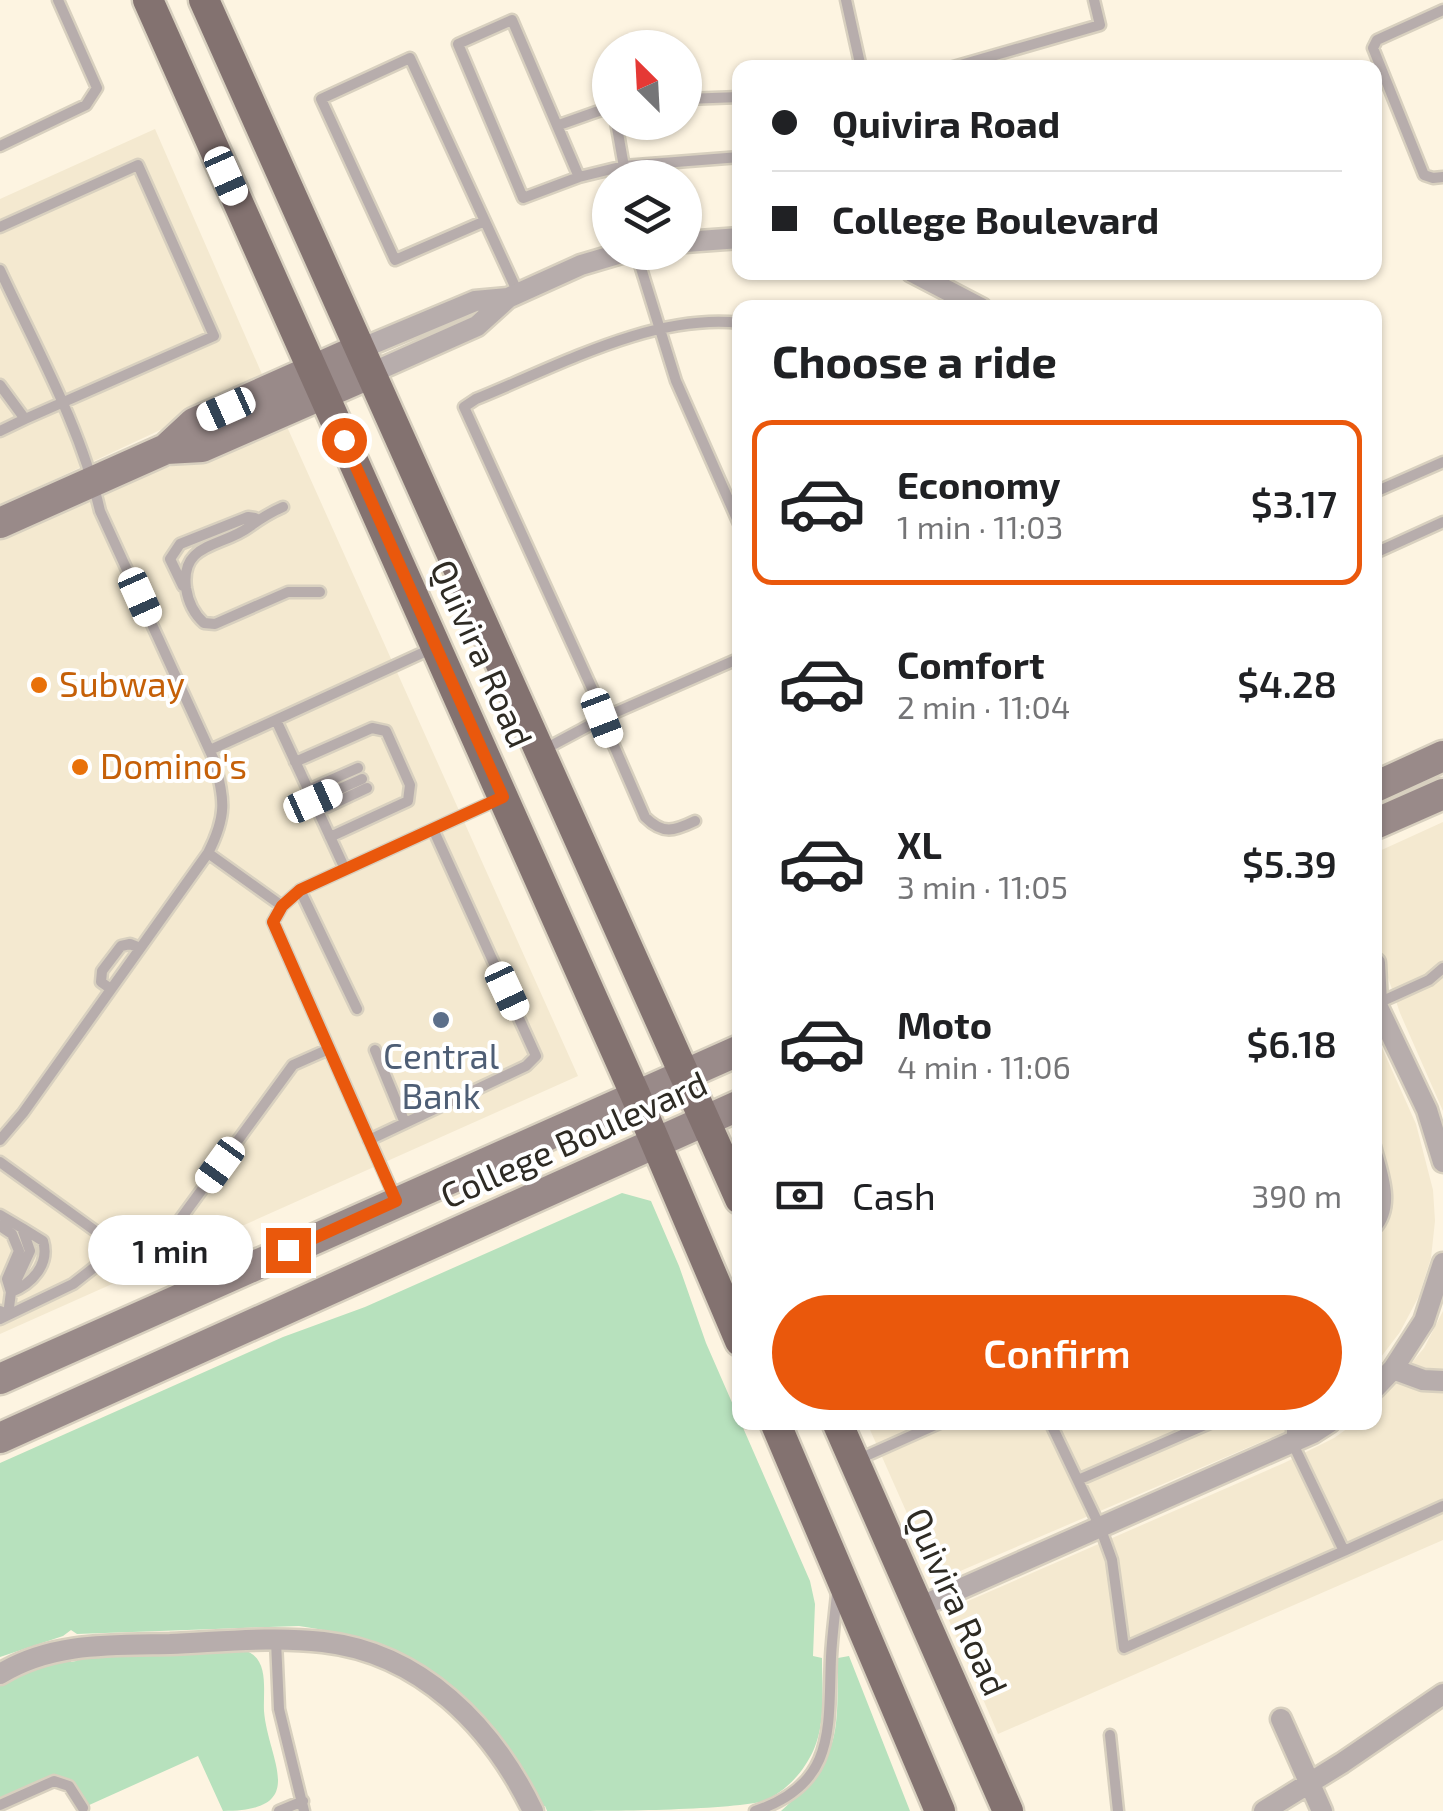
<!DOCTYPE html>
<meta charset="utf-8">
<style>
:root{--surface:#fff;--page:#f6f6f6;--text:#202124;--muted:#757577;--line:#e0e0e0;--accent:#ea580c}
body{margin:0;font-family:"Exo 2",sans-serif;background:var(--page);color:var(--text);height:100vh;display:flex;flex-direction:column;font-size:38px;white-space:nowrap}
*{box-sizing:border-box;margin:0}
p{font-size:32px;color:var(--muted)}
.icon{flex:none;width:55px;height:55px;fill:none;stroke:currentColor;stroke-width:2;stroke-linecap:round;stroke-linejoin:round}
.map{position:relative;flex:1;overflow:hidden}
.details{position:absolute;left:732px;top:300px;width:650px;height:1130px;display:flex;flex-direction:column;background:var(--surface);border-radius:20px;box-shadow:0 2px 8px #0004}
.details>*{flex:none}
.banner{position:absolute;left:732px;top:60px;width:650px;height:220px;border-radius:20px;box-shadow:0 2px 8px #0004;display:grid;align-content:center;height:220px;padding:0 40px;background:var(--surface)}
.needle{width:65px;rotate:336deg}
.buttons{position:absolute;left:592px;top:30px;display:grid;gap:20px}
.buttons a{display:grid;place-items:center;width:110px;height:110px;border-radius:50%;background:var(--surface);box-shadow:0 2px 8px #0004;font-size:50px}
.end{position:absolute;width:45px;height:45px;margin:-22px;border:12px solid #ea580c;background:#fff;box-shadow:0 0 0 5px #fff}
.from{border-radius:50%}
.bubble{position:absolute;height:70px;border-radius:35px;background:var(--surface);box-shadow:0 2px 8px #0004;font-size:32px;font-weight:600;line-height:70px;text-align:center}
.car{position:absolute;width:30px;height:60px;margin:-30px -15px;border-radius:12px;box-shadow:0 0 8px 2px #0007;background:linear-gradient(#fff 24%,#345 0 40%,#fff 0 76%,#345 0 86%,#fff 0)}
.banner b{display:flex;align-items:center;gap:35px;height:95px;font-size:38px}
.banner b+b{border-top:2px solid var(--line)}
.banner i{width:25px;height:25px;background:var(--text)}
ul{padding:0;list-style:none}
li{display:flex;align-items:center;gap:30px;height:165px;margin:0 20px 15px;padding:0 20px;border:5px solid transparent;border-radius:20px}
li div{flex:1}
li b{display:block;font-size:38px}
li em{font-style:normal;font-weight:600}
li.active{border-color:var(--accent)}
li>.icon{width:90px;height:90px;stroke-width:1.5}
h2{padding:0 40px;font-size:45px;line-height:120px}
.pay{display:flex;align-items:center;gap:25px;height:110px;padding:0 40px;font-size:38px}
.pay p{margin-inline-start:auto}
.cta{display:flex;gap:20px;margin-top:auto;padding:20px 40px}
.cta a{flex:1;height:115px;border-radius:60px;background:var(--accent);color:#fff;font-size:40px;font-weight:600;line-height:115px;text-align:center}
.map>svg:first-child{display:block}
</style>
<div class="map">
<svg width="1443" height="1811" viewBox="0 0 1443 1811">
<rect width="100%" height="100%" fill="#fdf4e1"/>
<path fill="#f4e9d0" d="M 155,129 L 265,381 L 0,505 L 0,199 Z
M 284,420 L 578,1076 L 0,1334 L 0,537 L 116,484 L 206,455 Z
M 1443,822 L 1443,1111 L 1400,1013 L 1375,939 L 1375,853 Z
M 1375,1032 L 1416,1124 L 1433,1190 L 1435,1221 L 1431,1258 L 1419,1296 L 1400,1332 L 1375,1365 Z
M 1443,1311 L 1443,1540 L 998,1734 L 945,1611 L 1284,1463 L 1334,1438 L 1355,1423 L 1375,1422 L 1375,1407 L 1424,1348 Z
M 867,1423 L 1305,1423 L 937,1581 Z"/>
<path fill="#b7e1bd" d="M 622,1193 L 651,1201 L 679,1266 L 706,1343 L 810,1581 L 815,1604 L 813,1656 L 822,1658 C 822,1687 826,1721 814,1749 C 804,1772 785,1793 761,1802 C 712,1811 602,1811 547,1811 L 545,1806 L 541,1807 C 486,1696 424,1644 299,1626 L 77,1634 L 71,1630 L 63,1636 L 0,1657 L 0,1463 L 283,1337 L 365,1307 Z
M 243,1650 C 270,1657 263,1689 264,1711 C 268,1761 311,1811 223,1811 L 198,1756 L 87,1806 L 75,1789 L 57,1781 L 0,1801 L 0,1683 L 44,1663 L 71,1659 L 71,1662 L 76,1661 L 80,1656 Z
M 849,1656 L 910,1811 L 781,1811 C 842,1756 837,1736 838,1658 Z"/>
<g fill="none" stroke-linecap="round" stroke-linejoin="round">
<g stroke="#d8d0bf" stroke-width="15">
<path id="lane" d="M 846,0 L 861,68
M 1443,10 L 1377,40 L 1373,48 L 1424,175 L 1433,178 L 1443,177
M 512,20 L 579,177 L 523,198 L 458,44 Z
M 950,68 L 1100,25 L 1094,0
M 685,99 L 740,97
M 616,122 L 626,178
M 559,125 L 610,107
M 0,146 L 86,105 L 97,88 L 58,0
M 579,177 L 624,166 L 740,157
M 485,221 L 395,260 L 321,99 L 410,58 L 518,293
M 0,227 L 138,165 L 214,336 L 25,419
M 636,252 L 676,381 L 740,526
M 0,270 C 36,348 81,427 100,511 L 214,760 C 225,799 227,816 208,853 L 23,1113 L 0,1140
M 0,385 L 25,419 L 0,431
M 1375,492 L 1443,462
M 283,507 C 269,513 260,519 249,527 C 223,547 180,542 186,588 C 188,601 194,614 204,623 L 215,624 L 288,592 L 320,592
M 1375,553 L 1443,522
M 183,586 L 170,559 L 180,544 L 248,517 L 255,518
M 605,717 L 740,658
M 602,718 L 645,817 C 663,835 674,831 695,821
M 276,720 L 345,869
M 545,749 L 605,717 L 464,407 L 476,399 C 556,367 653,313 740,323
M 210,750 L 431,649
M 295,762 L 372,728 L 386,731 L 410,785 L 408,801 L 330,837
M 308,790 L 358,768
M 313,801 L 362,779
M 318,811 L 367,788
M 208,853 L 282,906
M 300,890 L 357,1009
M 111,989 L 101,982 L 102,971 L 121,946 L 130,944 L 140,948
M 1376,1004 L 1429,980 L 1443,968
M 375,1050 L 405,1123
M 369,1140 L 526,1066 L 536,1056 L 433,829
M 1375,1146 C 1382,1172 1396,1206 1375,1229
M 0,1162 L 119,1248 L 179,1221 L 293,1065 L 329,1049
M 396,1200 L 273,922 L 282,906 L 300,890 L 501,798
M 0,1215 L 22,1228 L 30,1251 L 11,1292 L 8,1315 L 0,1311
M 0,1226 L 12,1234 L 19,1251 L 7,1279 L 11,1292 C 32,1284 50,1264 43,1241 L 22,1228
M 0,1319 L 73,1284 L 119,1248
M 1050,1422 L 1100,1527 L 1112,1560 L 1124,1648 L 1344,1551
M 1292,1422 L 1292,1442 L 1344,1551 L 1443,1506
M 859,1459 L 942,1422
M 1078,1480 L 1212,1422
M 276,1641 L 279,1709 L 304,1811
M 1110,1735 L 1118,1811
M 0,1805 L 54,1781 L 69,1786 L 83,1808
M 279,1811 L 303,1801
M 755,1811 C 837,1784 828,1728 831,1657 C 832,1636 835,1615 837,1594"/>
</g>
<g stroke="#d8d0bf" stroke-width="25">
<path id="street" d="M 685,242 L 740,238
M 912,272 L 981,308
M 358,350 L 475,301 L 508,298
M 369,374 L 477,326 L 508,298 L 581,265 L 625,252
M 1375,963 L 1377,1003
M 1375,1001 L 1427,1110 L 1443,1162
M 1393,1369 L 1424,1321 L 1443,1263
M 1375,1388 L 1393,1369 L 1423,1380 L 1443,1381
M 917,1608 L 1313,1433 L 1330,1422
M 0,1674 C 52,1642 112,1645 170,1644 C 220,1642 273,1636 323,1642 C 421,1653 492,1726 533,1811
M 1281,1719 L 1322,1811
M 1264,1811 L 1342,1763 L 1443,1694"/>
</g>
<g stroke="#d8d0bf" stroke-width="35">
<path id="secondary" d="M 166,449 L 202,447 L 369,374
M 0,523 L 166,449 L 194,423 L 358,350
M 1375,787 L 1443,756
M 1375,824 L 1443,794
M 0,1379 L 740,1050
M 0,1438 L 740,1105"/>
</g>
<g stroke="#d8d0bf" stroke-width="35">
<path id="primary" d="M 148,0 L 635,1094 L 740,1341
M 204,0 L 740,1199
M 775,1422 L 940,1811
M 837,1422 L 1008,1811"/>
</g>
<use href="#lane" stroke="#b7adac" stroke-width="10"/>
<use href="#street" stroke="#b7adac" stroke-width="20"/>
<use href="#secondary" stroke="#998a89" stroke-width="30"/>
<use href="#primary" stroke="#837270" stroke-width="30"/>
</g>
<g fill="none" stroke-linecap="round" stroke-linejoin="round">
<path stroke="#ea580c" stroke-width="12" d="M 288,1250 L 396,1201 L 273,922 L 282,906 L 300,890 L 503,797 L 344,440"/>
</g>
<g fill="#e8710a" stroke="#fff" stroke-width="4">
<circle cx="39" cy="685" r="10"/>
<circle cx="80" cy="767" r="10"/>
</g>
<circle fill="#5c6f8a" stroke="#fff" stroke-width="4" cx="441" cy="1020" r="10"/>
<g text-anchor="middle" stroke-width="8" stroke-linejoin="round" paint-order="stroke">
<g font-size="35" fill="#2e2b24" stroke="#fff">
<text transform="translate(481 654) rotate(66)" y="12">Quivira Road</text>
<text transform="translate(574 1140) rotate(-24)" y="12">College Boulevard</text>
<text transform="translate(956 1602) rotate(66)" y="12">Quivira Road</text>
</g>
<g font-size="35" fill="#c56008" stroke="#fff" text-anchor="start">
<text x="59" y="697">Subway</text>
<text x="100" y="779">Domino's</text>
</g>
<g font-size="35" fill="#4e5e75" stroke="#fff">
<text x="441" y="1069">Central<tspan x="441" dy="40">Bank</tspan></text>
</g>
</g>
</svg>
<div class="buttons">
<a><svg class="needle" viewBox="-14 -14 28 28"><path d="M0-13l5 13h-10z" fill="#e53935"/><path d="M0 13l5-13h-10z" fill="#757577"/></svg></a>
<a><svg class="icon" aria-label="layers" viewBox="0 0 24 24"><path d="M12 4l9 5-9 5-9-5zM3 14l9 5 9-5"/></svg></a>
</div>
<i class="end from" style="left:344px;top:440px"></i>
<i class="end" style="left:288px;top:1250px"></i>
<div class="bubble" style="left:88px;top:1215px;width:165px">1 min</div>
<i class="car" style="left:226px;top:176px;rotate:156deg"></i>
<i class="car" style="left:226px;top:409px;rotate:246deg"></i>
<i class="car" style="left:140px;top:597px;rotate:156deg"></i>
<i class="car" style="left:602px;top:718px;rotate:159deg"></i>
<i class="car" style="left:313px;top:801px;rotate:66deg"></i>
<i class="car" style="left:507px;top:991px;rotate:155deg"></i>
<i class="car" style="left:220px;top:1165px;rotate:216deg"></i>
<div class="banner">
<b><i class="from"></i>Quivira Road</b>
<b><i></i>College Boulevard</b>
</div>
<section class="details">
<h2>Choose a ride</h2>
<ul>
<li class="active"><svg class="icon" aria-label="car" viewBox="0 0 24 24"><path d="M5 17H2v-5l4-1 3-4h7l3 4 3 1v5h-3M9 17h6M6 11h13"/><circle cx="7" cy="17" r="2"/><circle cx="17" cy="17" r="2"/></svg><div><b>Economy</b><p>1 min · 11:03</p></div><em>$3.17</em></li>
<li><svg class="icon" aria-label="car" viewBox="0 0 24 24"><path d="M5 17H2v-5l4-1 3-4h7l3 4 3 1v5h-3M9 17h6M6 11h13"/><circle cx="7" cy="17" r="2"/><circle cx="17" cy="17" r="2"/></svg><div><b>Comfort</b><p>2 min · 11:04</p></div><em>$4.28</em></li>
<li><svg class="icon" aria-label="car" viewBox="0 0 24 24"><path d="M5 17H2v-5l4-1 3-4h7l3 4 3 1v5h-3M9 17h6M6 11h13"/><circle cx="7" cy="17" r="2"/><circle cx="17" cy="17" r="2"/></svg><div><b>XL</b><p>3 min · 11:05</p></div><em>$5.39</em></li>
<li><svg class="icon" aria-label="car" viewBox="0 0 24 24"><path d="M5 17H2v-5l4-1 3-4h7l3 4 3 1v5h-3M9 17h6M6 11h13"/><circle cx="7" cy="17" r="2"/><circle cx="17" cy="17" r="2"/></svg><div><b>Moto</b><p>4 min · 11:06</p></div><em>$6.18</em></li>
</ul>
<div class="pay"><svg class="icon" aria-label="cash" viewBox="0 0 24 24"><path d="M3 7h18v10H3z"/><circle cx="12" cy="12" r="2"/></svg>Cash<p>390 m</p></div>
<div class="cta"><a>Confirm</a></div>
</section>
</div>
